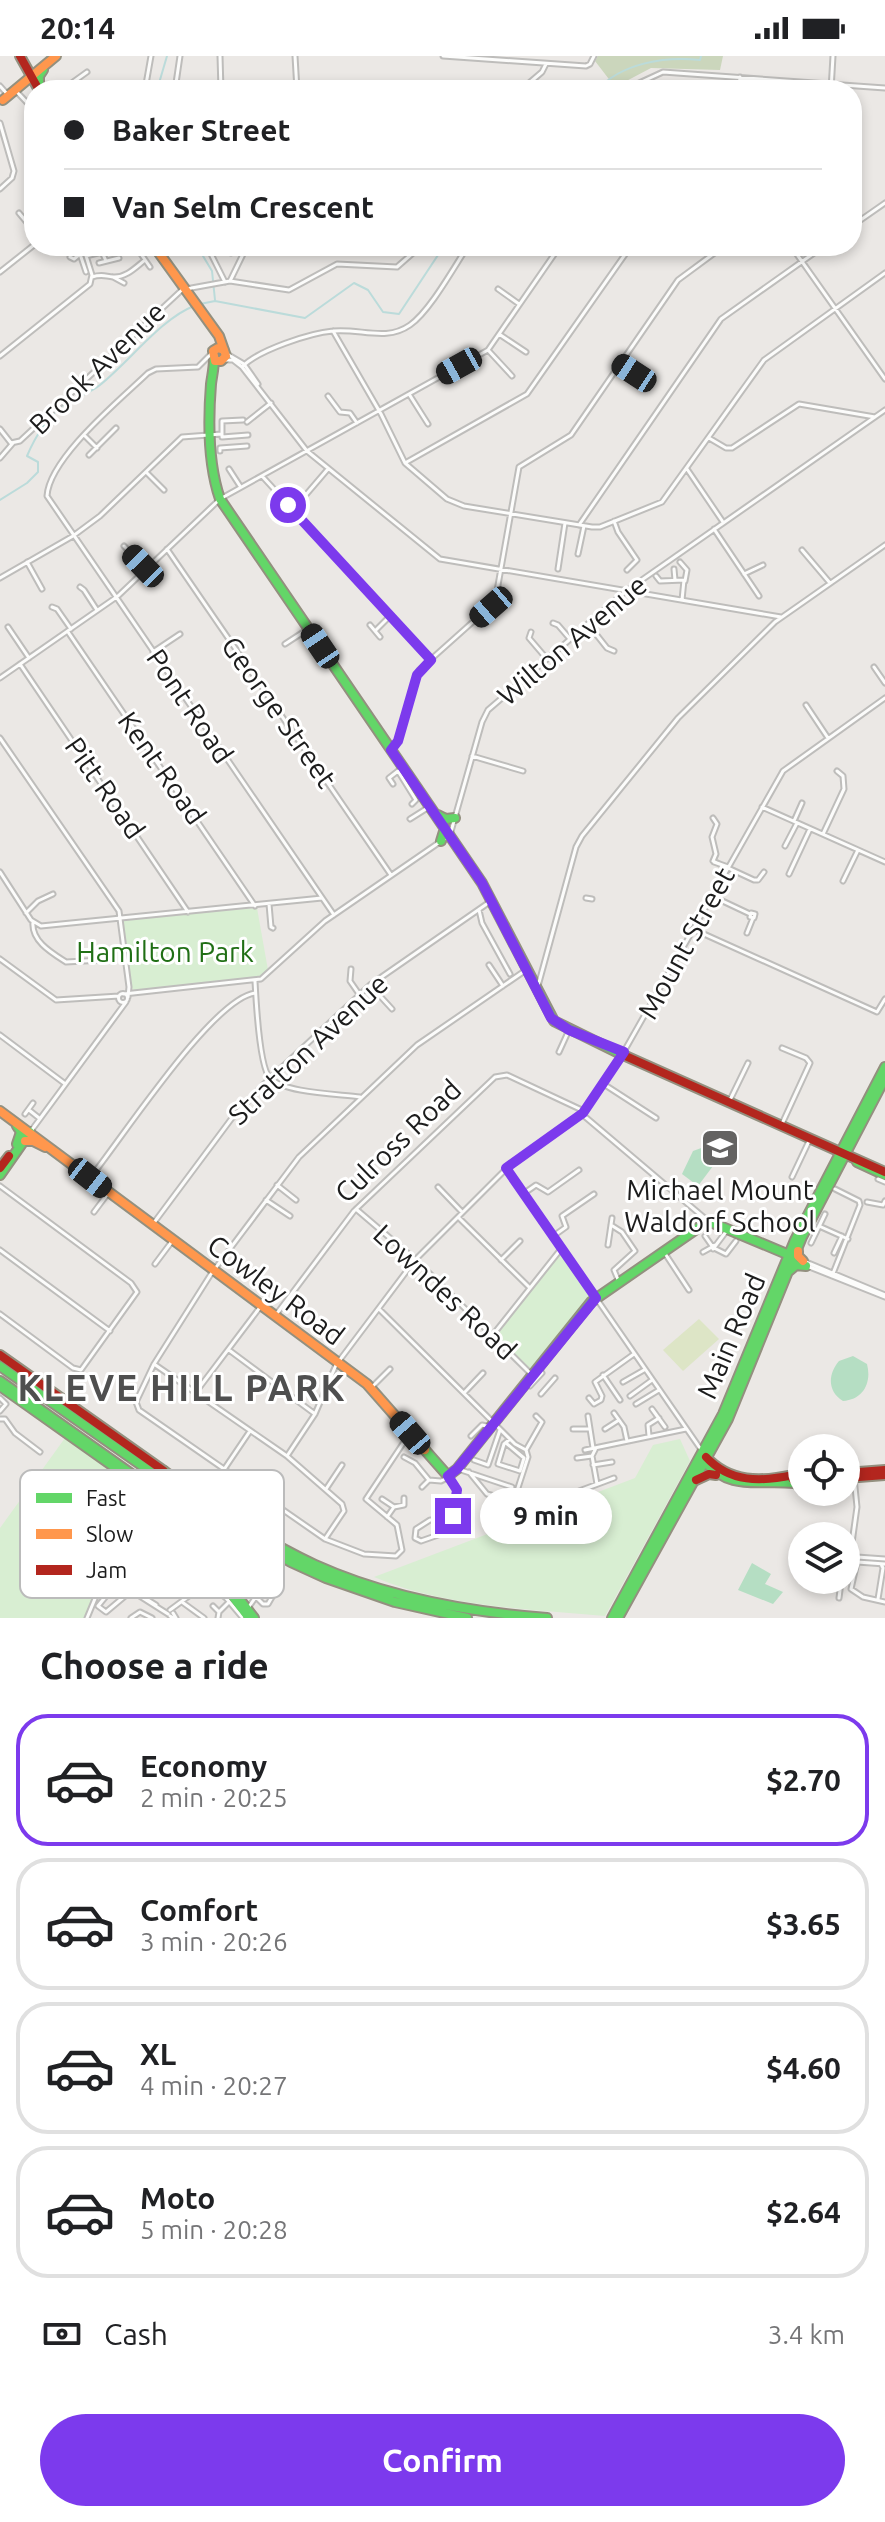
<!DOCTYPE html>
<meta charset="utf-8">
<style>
:root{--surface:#fff;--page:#f2f2f2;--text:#202124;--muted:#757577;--line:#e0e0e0;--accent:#7c3aed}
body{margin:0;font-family:Ubuntu,sans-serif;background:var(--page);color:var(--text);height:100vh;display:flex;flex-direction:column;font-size:30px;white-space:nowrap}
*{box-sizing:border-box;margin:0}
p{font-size:26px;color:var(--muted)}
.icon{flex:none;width:44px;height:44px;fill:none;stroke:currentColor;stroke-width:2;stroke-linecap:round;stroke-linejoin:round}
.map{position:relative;height:1562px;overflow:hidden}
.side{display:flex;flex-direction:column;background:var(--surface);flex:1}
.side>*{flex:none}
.top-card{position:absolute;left:24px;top:24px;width:838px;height:176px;border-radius:32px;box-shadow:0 4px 12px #0003;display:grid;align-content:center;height:176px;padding:0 40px;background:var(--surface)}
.tools{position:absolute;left:788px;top:1378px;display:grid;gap:16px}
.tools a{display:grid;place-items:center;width:72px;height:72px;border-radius:50%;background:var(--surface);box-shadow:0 4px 12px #0003;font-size:40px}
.end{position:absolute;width:36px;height:36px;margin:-18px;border:10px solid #7c3aed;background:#fff;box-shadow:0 0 0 4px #fff}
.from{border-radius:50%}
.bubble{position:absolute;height:56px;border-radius:28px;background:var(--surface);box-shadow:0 4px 12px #0003;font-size:26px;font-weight:700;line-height:56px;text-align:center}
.car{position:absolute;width:24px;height:48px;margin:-24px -12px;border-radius:10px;box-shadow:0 0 6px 2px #0007;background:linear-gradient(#222 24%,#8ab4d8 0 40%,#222 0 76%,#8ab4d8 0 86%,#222 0)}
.top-card b{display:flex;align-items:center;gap:28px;height:76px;font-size:30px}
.top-card b+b{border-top:2px solid var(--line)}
.top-card i{width:20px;height:20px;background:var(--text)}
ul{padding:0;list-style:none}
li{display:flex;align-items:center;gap:24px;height:132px;margin:0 16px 12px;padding:0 24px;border:4px solid var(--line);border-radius:32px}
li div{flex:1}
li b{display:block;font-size:30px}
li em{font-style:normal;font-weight:700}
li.active{border-color:var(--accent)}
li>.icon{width:72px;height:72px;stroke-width:1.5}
h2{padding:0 40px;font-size:36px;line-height:96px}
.pay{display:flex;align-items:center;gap:20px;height:88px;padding:0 40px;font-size:30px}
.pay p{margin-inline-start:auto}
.action{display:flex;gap:16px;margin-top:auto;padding:16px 40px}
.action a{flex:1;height:92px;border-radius:48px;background:var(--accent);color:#fff;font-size:32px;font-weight:700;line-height:92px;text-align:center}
.status{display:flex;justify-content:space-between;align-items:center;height:56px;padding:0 40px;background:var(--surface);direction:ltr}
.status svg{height:22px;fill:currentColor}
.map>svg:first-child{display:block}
</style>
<div class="status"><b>20:14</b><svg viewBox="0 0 49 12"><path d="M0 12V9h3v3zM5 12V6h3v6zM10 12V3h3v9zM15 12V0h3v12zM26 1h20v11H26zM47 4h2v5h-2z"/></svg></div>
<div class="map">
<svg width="885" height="1562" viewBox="0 0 885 1562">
<rect width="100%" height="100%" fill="#ebe8e5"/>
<path fill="#dde5c6" d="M 699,1263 L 719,1283 L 683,1315 L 663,1294 Z"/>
<path fill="#cbd6bc" d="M 598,0 L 723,0 L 720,14 L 651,12 L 615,31 L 595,5 Z"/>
<path fill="#d8eed2" d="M 257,852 L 268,914 L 255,923 L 136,935 L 131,932 L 122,863 Z
M 559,1197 L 592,1241 L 530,1313 L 493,1278 Z
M 65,1382 L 149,1443 L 109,1507 L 101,1508 L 96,1517 L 99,1525 L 85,1562 L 0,1562 L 0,1472 Z
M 680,1383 L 690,1405 L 605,1560 C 529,1553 445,1551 374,1521 L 635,1422 L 653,1389 Z"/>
<path fill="#b5dec3" d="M 704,1091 L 719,1102 L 698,1130 L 682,1118 L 693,1095 Z
M 853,1300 L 867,1308 C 872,1327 863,1344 843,1345 C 827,1335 828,1318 839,1305 Z
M 752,1507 L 771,1518 L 765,1528 L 783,1536 L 773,1548 L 738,1534 Z"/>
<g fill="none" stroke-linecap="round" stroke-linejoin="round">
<path stroke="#bbdbda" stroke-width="2" d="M 157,34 L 167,0
M 597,34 C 622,7 665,0 700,4 L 701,0
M 197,190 L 212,215 L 215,244
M 200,248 L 215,245 L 305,262 L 354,227 L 368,234 L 383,256 L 399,258 L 444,190
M 0,444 L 27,427 L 38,416 L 38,406 L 27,400 C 35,381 45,364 62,350 C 73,342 89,338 100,329 C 129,306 162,262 194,250"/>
<g stroke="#bebdbb" stroke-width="7">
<path id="street" d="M 220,0 L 221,34
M 295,0 L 297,34
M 443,0 L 586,10 L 590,8 L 594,0
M 0,30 L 9,40
M 62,34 L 87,16
M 91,34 L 93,32
M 145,34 L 151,0
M 175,34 L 180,0
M 521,34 L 542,16 L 546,8
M 624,34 L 663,16 L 885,32
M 739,34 L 740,21
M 831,34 L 833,0
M 16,35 L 34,54
M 0,67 L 14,115 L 12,122 L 0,133
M 19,157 L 34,175
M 852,170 L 885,147
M 207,190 L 225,226
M 230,190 L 231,197
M 791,190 L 885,323
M 80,198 L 86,216
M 141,198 L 150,211
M 86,200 L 102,196 L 106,205
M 70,201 L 74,203 L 80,198
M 99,207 L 119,202
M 0,216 L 34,189
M 92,221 C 102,218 104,220 113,221 C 126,222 136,211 145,204
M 113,221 L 124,227
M 230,225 L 247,190
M 186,233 L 230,225 L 289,234 L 337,208 L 397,211 L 421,190
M 498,233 L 519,248
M 333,275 L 381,358 L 405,407 L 447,443 L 464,450 L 592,471 L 600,471 L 662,446 L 764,304 L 885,217
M 499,278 L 526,296
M 488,294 L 512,320
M 213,296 L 198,311 L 156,313 L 148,317 C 121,343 49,402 47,440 L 334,859
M 227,298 L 244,308 L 258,328
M 0,300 L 90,228 L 92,219 L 83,190
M 224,304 L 233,304 L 242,311 L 307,395 L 440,503 L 781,561
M 620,308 L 648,326
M 243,310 C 259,294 310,277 333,275 C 360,272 386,286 410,269 C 430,255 454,211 468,190
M 409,338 L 428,368
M 328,340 L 340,356 L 350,357 L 357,367
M 243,364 L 222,365 L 222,381 L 248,379
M 247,366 L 271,347
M 0,373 L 11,387 L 20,385 L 185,231
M 85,380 L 97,392
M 709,382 L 726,392 L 732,392 L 799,348 L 875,361
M 220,395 L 220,392 L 247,390
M 89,399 L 116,372
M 0,402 L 13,387
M 405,407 L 527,338 L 631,190
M 229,413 L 240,430
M 687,413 L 723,466
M 146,416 L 164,434
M 262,420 L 430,603
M 304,441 L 328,413
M 614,465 L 618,476 L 637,504 L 627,514
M 579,469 L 721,263 L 824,190
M 714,473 L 759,540
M 124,490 L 146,513
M 167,493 L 391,819
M 802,494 L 830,527
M 578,498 L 584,470
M 27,506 L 42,533
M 680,506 L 687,514 L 685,525
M 558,513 L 565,467
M 674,513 L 675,524
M 744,518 L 763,509
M 656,520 L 660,525 L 684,524 L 682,544
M 0,522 L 73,480 L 100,460 L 182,381 L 222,378
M 80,531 L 84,534 L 97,554
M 52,551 L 57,553 L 71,573
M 553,567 L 558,569 L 570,583
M 588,568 L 607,592 L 614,595
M 370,569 L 380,581
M 8,571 L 29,602
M 376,574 L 390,560
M 68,576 L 255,850
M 531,576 L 529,582 L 547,603
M 285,588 L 308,573
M 153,596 L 180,578
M 20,608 L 188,856
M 874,611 L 885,627
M 0,622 L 118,540 L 220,443 L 488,294 L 560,190
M 806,649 L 828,682
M 0,682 L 119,855 L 129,931 L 128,941
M 391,694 L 398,685 L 419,614 L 495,546 L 519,411 L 571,379 L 678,224 L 724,190
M 472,700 L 523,715
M 393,728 L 389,722 L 398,715 L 416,744 L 412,748
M 762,751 L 885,806
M 713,762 L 717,768 L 712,781 L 716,798 L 713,805 L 754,824 L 758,824 L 764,816
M 410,763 L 429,751
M 794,765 L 802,747
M 823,778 L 844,733 L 843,720 L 837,715
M 785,790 L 797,767
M 714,806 L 728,811
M 0,816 L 31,864 L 41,870 L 322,842
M 789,818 L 810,773
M 843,825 L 858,794
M 714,841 L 750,858
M 586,842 L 592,843
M 269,848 L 271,871 L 273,872
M 479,854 L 482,867 L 510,918
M 26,857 L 38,845 L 53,838
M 751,857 L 755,858 L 754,862 L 750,861 Z
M 33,866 C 31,885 52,897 66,906 L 102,904
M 695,874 L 877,956 L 885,943
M 747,877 L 753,862
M 0,903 L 56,944 L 119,940
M 489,909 L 503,930
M 351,913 L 350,925 L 359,938
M 255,925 C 256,943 259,1011 270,1022 C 284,1037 339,1038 360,1041
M 370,929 L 392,953
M 538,930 L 576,791 L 582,780 L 678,662 L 775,566 L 885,489
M118.5 942a4.5 4.5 0 1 1 9 0a4.5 4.5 0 1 1-9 0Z
M 124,938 L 261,923 L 325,865 L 450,779 L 482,666 L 488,654 L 626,535 L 885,354
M 0,979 L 64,1027
M 559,996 L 569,974
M 602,1027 L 656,1062
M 729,1046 L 748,1007
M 29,1054 L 39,1062
M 25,1058 L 33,1047
M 583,1059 L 708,1165
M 781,1070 L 810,1007 L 806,1002 L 782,992
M 31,1075 L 126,946
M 506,1112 L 702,1395
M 792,1121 L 810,1083
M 90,1122 C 121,1084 212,943 255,937
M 878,1123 L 885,1126
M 277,1129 L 296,1144
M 0,1130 L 131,1227 L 137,1236 L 81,1314 L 73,1312 L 0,1258
M 438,1131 L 462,1156
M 523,1138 L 536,1129 L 548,1136 L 579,1114
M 266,1144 L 290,1160
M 867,1146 L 883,1149 L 885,1145
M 356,1153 L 418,1206 L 531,1318
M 94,1156 L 109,1136
M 459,1162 L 530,1232
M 153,1168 L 232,1062 L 264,1028 L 370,929 L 491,845
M 611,1169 L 622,1176 L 635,1195 L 614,1214 L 619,1226
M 819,1170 L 848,1183
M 705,1180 L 712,1190
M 552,1181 L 566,1171 L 562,1160 L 594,1138
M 811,1187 L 825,1158
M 608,1189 L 612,1162
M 716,1189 L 712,1190 L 713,1193 L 728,1173
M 716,1193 L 726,1198 L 736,1185
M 0,1194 L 110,1275
M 664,1196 L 689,1234
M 703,1196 L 712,1191
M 834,1197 L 842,1180
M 794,1201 L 885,1239
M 501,1204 L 520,1185
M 155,1208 L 173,1184
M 807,1210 L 885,1241
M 832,1220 L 860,1149 L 859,1145 L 835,1133
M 379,1253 L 515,1388 L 526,1394
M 275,1260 L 354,1155 L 495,1021 L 507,1019 L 584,1055
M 492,1280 L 561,1193
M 229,1294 L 315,1358
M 154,1308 L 287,1400 L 342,1448 L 344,1455 L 325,1483
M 603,1319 L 620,1344
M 623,1326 L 644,1314
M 530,1330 L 542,1317 L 539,1313
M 371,1332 L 390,1313
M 196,1336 L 261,1250
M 464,1337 L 483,1317
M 541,1338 L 555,1322
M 630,1340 L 652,1324
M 0,1342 L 6,1348 L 0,1355
M 589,1342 L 594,1348 L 601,1344 L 602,1340 L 595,1326 L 634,1298
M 636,1348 L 659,1334
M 652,1353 L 665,1371
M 614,1357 L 624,1371 L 627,1385
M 588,1360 L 593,1392
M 0,1363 L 5,1363 L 15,1377 L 40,1396
M 573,1373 L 590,1373
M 605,1373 L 619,1364
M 410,1377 L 366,1443 L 397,1469 L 402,1494 L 396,1500 L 364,1498 L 325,1483 L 139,1354 L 136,1346 L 154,1308 L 211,1218 L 299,1101 L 417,989 L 526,914
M 471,1380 L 482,1369 L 491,1371
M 649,1380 L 648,1369 L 659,1362
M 506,1387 L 524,1402 L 520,1415 L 498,1408 L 504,1388 L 509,1384
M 596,1392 L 592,1400 L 597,1428
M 585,1394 L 686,1373
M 287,1400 L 315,1358 L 336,1309 L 415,1204 L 510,1109 L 583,1057 L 622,999 L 783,715 L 885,642
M 404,1401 L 415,1407 L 429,1424 L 441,1425 L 449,1421
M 577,1402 L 592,1400
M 474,1404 L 488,1409 L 500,1374
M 593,1409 L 612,1406
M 225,1412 L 250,1375
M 458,1413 L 512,1431 L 510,1444 L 487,1438 L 469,1416
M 448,1420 L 457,1434 L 453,1460
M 854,1421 L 857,1451 L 851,1494 L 857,1501 L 885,1503
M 422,1431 L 429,1424
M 326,1433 L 342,1409
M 827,1436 L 828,1440
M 571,1438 L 614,1422
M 515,1441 L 528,1401 L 526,1394 L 542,1366 L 536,1360
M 382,1443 L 394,1451
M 189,1457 L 241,1493 L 235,1503 L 210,1525
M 453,1460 L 460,1464 L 458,1472 L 421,1485 L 415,1482 L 416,1473 L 430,1464 L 443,1464 Z
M 387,1461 L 394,1451 L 404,1449 L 404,1442
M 127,1483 L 141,1491
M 176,1485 L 179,1485 L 196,1505 L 201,1517 L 200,1521
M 176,1485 L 173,1491 L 176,1495
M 126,1486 L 140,1494
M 241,1493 L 250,1494 L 261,1501
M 794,1496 L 802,1506
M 112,1507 L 162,1538 L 179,1515
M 846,1508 L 852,1495
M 885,1508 L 857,1506 L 851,1533 L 863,1541 L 885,1546
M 172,1510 L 189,1521
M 127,1516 L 145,1488 L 160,1494 L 172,1477 L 162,1459 L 155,1454 L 139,1475
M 182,1517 L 196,1505
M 105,1518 L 168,1558
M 827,1524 L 835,1527 L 844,1524
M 171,1527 L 191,1539
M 212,1532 L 226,1542 L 242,1561
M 132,1534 L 156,1549
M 107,1539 L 98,1550 L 106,1556 L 131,1535
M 839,1542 L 841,1526
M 878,1543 L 883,1512 L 881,1508
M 182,1546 L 204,1562
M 213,1550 L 219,1556 L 218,1562
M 248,1552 L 267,1525 L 272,1524 L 279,1529 L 268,1548 L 263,1548 L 256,1541
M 170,1554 L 204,1529
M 219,1556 L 229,1546
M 173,1557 L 176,1562
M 170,1560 L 173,1562
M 87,1562 L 106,1516 L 132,1474
M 131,1562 L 140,1556 L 152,1562"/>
</g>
<g stroke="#93907f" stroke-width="12">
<path id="fast" d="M 39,34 L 39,20 L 43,14
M 214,303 C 214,312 212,320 211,328 C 208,365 208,408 220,443 L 482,827 L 554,965 L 621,998
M 438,759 L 446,763 L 455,762
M 441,785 L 445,772
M 17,1070 L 21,1076 L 17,1088
M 857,1106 L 885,1119
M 0,1119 L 30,1076
M 789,1215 L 796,1209 L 806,1210
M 0,1310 L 231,1472 L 291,1506 L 326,1522 L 395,1546 L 467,1562
M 0,1325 L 157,1436 L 254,1562
M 0,1330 L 154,1439 L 249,1562
M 425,1394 L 448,1420 L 457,1413 L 591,1246 L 708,1165 L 794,1201
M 703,1404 C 732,1436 756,1423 794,1427
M 164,1415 C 212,1449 261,1484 315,1509 C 388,1542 467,1556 547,1562
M 203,1530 L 213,1526 L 221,1529
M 612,1562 L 723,1358 L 795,1184 L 885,1011
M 618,1562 L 728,1363 L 802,1181 L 885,1022"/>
</g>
<g stroke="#93907f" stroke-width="12">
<path id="slow" d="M 3,44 L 56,0
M 154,190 L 219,280 L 226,300 L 221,305 L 215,305 L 213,295 L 218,292 L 224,294
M 0,1055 L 367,1328 L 425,1394
M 25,1085 L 33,1085 L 45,1091
M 798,1195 L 798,1200 L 803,1205"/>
</g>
<g stroke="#93907f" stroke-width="12">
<path id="jam" d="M 20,0 L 39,34
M 621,998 L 885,1116
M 0,1112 L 9,1100
M 0,1299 L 164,1415
M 706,1401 C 730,1427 761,1426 793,1419
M 846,1417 L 885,1414
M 802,1419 L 796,1417 L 792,1422 L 796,1428 L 802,1426
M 846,1422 L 885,1419
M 696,1424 L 709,1418 L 716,1419"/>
</g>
<use href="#street" stroke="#fcfcfb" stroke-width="3"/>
<use href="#fast" stroke="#63d668" stroke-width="8"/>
<use href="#slow" stroke="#ff974d" stroke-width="8"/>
<use href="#jam" stroke="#b3261e" stroke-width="8"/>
</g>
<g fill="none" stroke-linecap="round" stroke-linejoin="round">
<path stroke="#7c3aed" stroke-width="10" d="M 288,449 L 431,604 L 417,619 L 398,685 L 391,694 L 482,827 L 551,962 L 569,974 L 624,996 L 583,1057 L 506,1112 L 596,1242 L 457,1413 L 448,1420 L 457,1434 L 453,1460"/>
</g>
<defs>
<g id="school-square" transform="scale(2)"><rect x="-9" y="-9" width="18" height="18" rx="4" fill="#646362" stroke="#fff"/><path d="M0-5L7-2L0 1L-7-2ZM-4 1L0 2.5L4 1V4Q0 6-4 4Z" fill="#fff"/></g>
</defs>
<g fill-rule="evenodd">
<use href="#school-square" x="720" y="1092"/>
</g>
<g text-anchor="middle" stroke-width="6" stroke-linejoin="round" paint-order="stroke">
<g font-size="28" fill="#1c1c1c" stroke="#fff">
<text transform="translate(97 312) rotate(-44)" y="10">Brook Avenue</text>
<text transform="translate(572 584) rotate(-40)" y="10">Wilton Avenue</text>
<text transform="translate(190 650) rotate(56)" y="10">Pont Road</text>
<text transform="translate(279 656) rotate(55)" y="10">George Street</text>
<text transform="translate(162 712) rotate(55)" y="10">Kent Road</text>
<text transform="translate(105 732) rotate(55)" y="10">Pitt Road</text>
<text transform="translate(686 887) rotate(-61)" y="10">Mount Street</text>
<text transform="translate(308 993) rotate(-43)" y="10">Stratton Avenue</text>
<text transform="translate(398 1085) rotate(-44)" y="10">Culross Road</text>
<text transform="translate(276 1234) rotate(37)" y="10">Cowley Road</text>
<text transform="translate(445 1236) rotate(43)" y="10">Lowndes Road</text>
<text transform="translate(731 1280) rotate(-67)" y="10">Main Road</text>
</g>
<g font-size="28" fill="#206f15" stroke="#fff">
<text x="165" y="906">Hamilton Park</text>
</g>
<g font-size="28" fill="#1c1c1c" stroke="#fff">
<text x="720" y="1144">Michael Mount<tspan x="720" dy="32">Waldorf School</tspan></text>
</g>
<g font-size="36" font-weight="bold" letter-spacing="2" fill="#4f4f4f" stroke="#fff">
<text x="182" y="1345">KLEVE HILL PARK</text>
</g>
</g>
<rect x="20" y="1414" width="264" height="128" rx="12" fill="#fff" stroke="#bbb" stroke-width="2"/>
<rect x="36" y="1437" width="36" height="10" fill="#63d668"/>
<rect x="36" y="1473" width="36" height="10" fill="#ff974d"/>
<rect x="36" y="1509" width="36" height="10" fill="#b3261e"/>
<g font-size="22" fill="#1c1c1c">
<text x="86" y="1450">Fast</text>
<text x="86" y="1486">Slow</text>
<text x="86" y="1522">Jam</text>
</g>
</svg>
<div class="tools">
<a><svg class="icon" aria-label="locate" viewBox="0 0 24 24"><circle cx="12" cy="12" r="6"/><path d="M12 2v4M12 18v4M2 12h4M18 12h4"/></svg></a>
<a><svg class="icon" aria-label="layers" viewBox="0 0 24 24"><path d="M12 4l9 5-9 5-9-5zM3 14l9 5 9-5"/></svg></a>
</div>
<i class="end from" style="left:288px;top:449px"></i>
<i class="end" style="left:453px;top:1460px"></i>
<div class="bubble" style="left:480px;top:1432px;width:132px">9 min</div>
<i class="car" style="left:459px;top:310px;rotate:241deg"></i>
<i class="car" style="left:634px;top:317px;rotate:303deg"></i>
<i class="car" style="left:143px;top:510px;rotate:316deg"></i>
<i class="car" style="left:491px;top:551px;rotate:229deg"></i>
<i class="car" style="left:320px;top:590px;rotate:326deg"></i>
<i class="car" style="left:90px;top:1122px;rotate:128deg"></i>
<i class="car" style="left:410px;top:1377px;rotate:319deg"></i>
<div class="top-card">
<b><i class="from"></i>Baker Street</b>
<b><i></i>Van Selm Crescent</b>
</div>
</div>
<section class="side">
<h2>Choose a ride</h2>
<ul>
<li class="active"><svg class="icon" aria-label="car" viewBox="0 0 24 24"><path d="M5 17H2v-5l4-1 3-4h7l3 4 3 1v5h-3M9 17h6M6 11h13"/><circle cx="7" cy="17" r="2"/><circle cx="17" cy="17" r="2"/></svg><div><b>Economy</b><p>2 min · 20:25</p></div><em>$2.70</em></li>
<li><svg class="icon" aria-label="car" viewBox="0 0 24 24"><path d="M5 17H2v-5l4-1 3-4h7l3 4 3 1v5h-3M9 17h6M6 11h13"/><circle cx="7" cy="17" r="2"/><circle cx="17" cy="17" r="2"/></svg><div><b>Comfort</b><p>3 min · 20:26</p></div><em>$3.65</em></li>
<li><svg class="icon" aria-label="car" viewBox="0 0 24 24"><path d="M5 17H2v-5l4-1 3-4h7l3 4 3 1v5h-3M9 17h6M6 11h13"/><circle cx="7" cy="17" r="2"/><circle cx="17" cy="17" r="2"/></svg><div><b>XL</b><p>4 min · 20:27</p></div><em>$4.60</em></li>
<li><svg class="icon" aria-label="car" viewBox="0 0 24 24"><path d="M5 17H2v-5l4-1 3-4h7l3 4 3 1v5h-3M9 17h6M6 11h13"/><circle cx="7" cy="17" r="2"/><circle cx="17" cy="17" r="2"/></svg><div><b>Moto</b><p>5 min · 20:28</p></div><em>$2.64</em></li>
</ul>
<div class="pay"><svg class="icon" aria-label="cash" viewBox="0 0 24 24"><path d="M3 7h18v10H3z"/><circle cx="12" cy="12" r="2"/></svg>Cash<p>3.4 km</p></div>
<div class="action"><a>Confirm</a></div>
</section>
